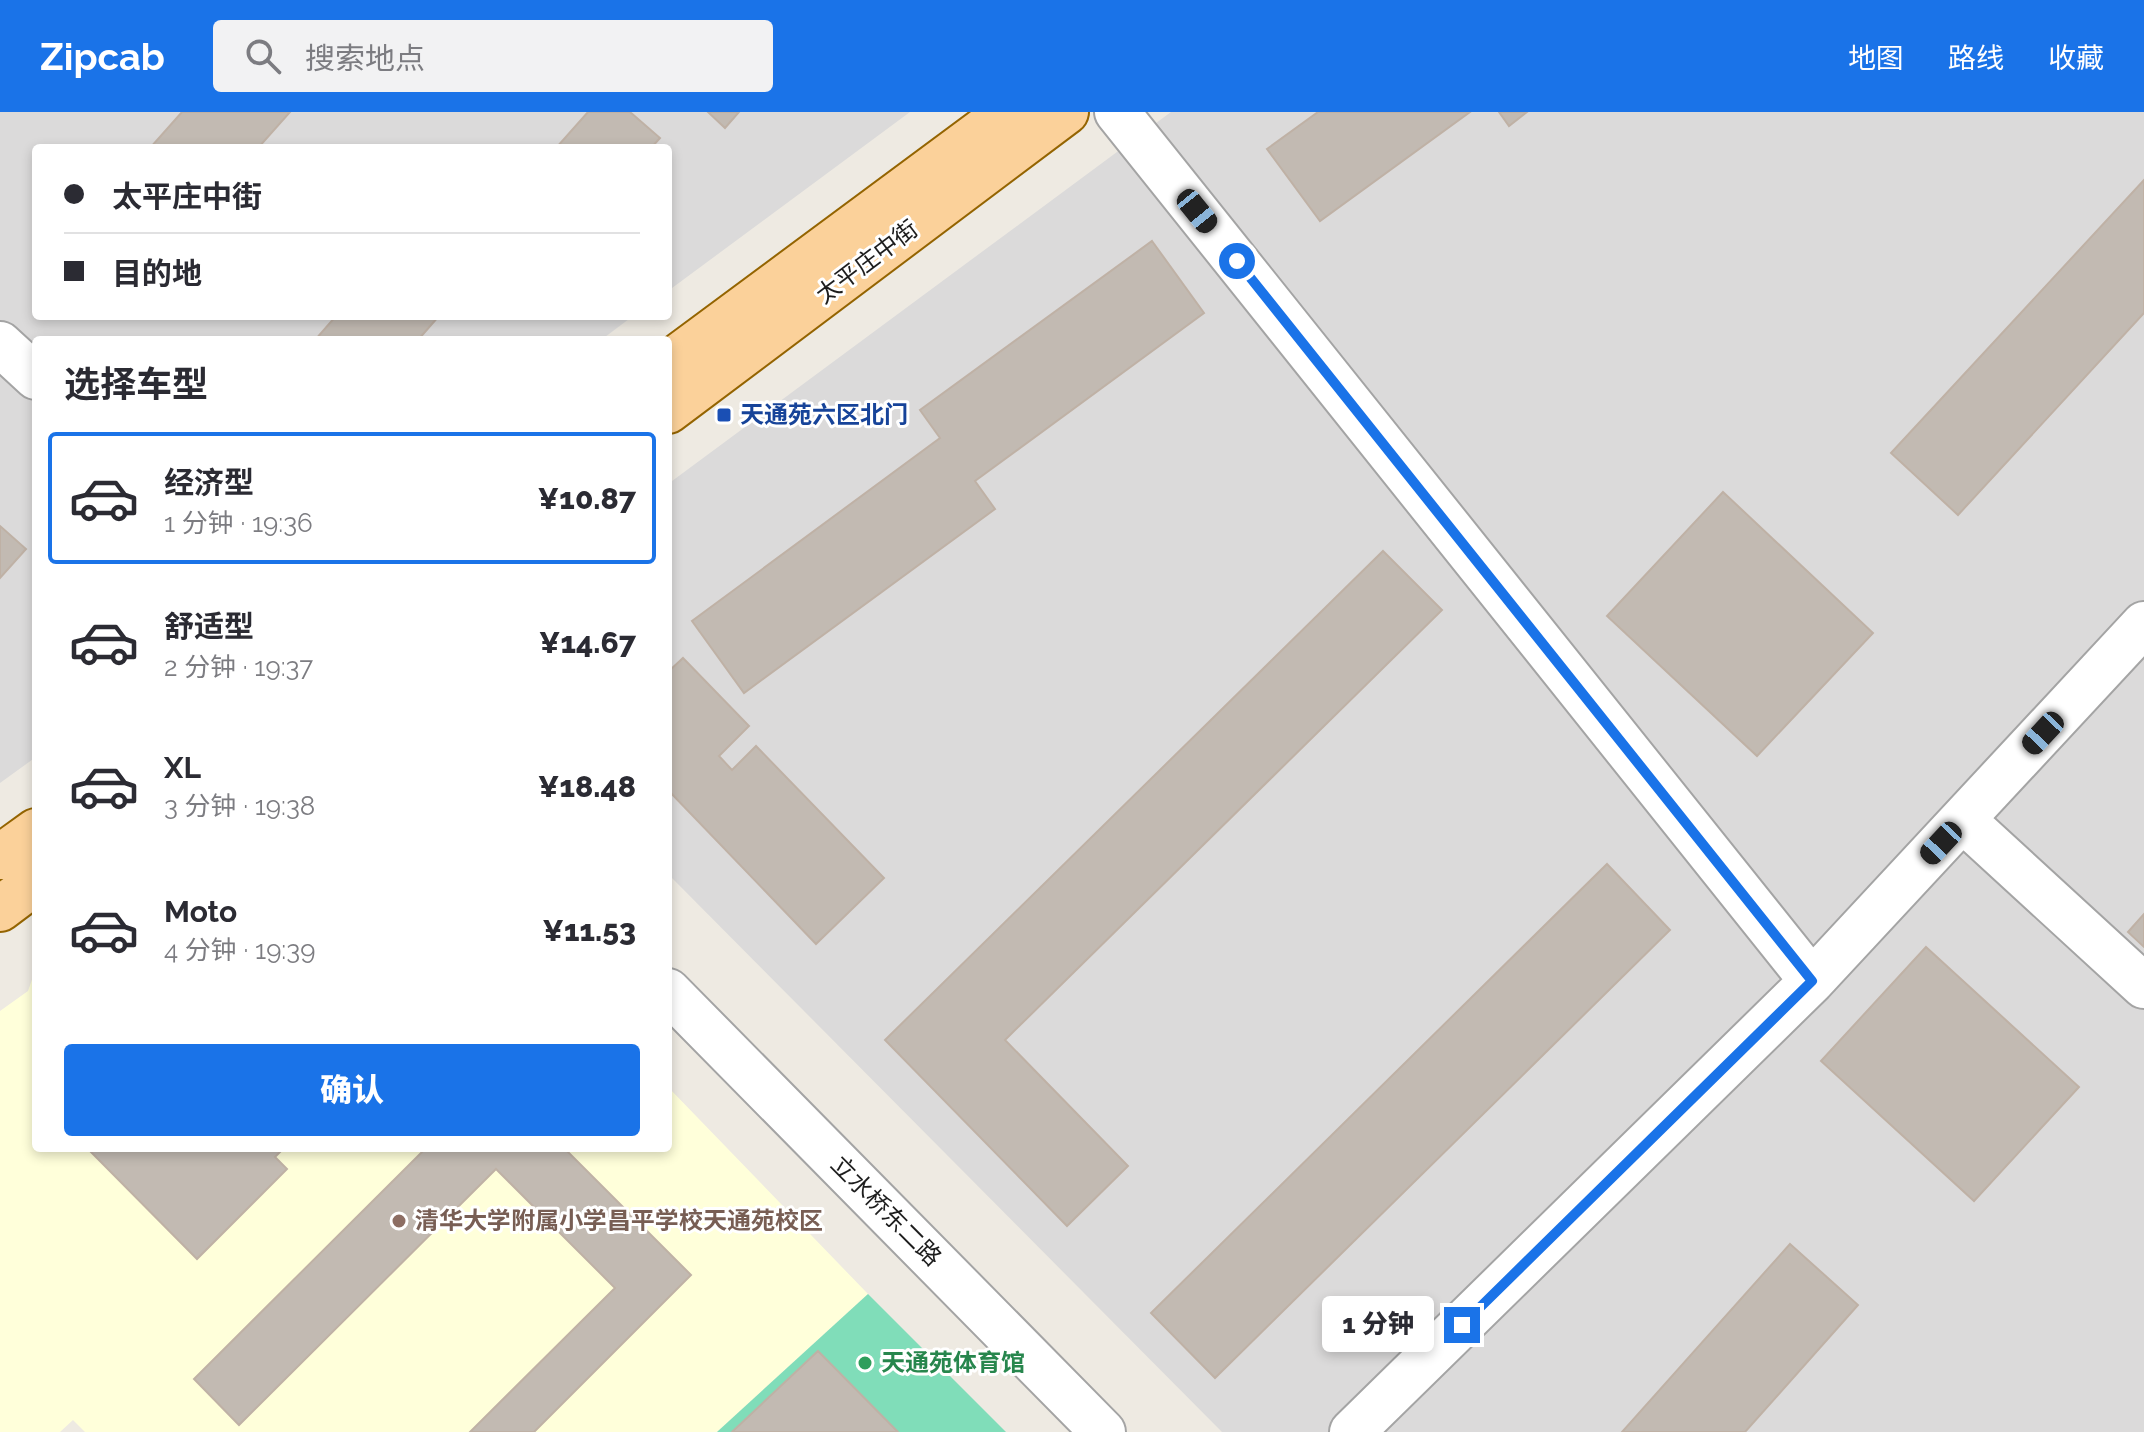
<!DOCTYPE html>
<html lang="zh">
<meta charset="utf-8">
<style>
:root{--surface:#fff;--page:#f2f2f3;--text:#2b2b33;--muted:#7c7c81;--line:#e1e1e2;--accent:#1a73e8}
body{margin:0;font-family:Raleway,"Noto Sans SC",sans-serif;background:var(--page);color:var(--text);height:100vh;display:flex;flex-direction:column;font-size:30px;white-space:nowrap}
*{box-sizing:border-box;margin:0}
p{font-size:26px;color:var(--muted)}
.icon{flex:none;width:44px;height:44px;fill:none;stroke:currentColor;stroke-width:2;stroke-linecap:round;stroke-linejoin:round}
.map{position:relative;flex:1;overflow:hidden}
.side{position:absolute;left:32px;top:224px;width:640px;height:816px;display:flex;flex-direction:column;background:var(--surface);border-radius:8px;box-shadow:0 4px 12px #0003}
.side>*{flex:none}
.guide{position:absolute;left:32px;top:32px;width:640px;height:176px;border-radius:8px;box-shadow:0 4px 12px #0003;display:grid;align-content:center;height:176px;padding:0 32px;background:var(--surface)}
.end{position:absolute;width:36px;height:36px;margin:-18px;border:10px solid #1a73e8;background:#fff;box-shadow:0 0 0 4px #fff}
.from{border-radius:50%}
.bubble{position:absolute;height:56px;border-radius:8px;background:var(--surface);box-shadow:0 4px 12px #0003;font-size:26px;font-weight:800;line-height:56px;text-align:center}
.car{position:absolute;width:24px;height:48px;margin:-24px -12px;border-radius:10px;box-shadow:0 0 6px 2px #0007;background:linear-gradient(#222 24%,#8ab4d8 0 40%,#222 0 76%,#8ab4d8 0 86%,#222 0)}
.guide b{display:flex;align-items:center;gap:28px;height:76px;font-size:30px}
.guide b+b{border-top:2px solid var(--line)}
.guide i{width:20px;height:20px;background:var(--text)}
ul{padding:0;list-style:none}
li{display:flex;align-items:center;gap:24px;height:132px;margin:0 16px 12px;padding:0 16px;border:4px solid transparent;border-radius:8px}
li div{flex:1}
li b{display:block;font-size:30px}
li em{font-style:normal;font-weight:800}
li.selected{border-color:var(--accent)}
li>.icon{width:72px;height:72px;stroke-width:1.5}
h2{padding:0 32px;font-size:36px;line-height:96px}
.primary-button{display:flex;gap:16px;margin-top:auto;padding:16px 32px}
.primary-button a{flex:1;height:92px;border-radius:8px;background:var(--accent);color:#fff;font-size:32px;font-weight:800;line-height:92px;text-align:center}
header{display:flex;align-items:center;gap:48px;box-sizing:border-box;height:112px;padding:0 40px;background:var(--accent);color:#fff}
header strong{font-size:38px}
nav{display:flex;gap:44px;margin-inline-start:auto;font-size:28px}
.search{width:560px;height:72px;background:var(--page);display:flex;align-items:center;gap:20px;box-sizing:border-box;padding:0 28px;border-radius:8px;color:var(--muted);font-size:30px}
.map>svg:first-child{display:block}
</style>
<header>
<strong>Zipcab</strong>
<div class="search"><svg class="icon" aria-label="search" viewBox="0 0 24 24"><circle cx="10" cy="10" r="6"/><path d="M15 15l6 6"/></svg>搜索地点</div>
<nav><a>地图</a><a>路线</a><a>收藏</a></nav>
</header>
<div class="map">
<svg width="2144" height="1320" viewBox="0 0 2144 1320">
<rect width="100%" height="100%" fill="#eeeae2"/>
<path fill="#dbdada" d="M 0,0 L 910,0 L 668,179 L 668,36 L 36,36 L 36,204 L 633,204 L 601,228 L 36,228 L 36,645 L 0,671 Z
M 1171,0 L 2144,0 L 2144,1320 L 1222,1320 L 668,762 L 668,372 Z"/>
<path fill="#ffffda" d="M 36,856 L 36,1036 L 668,1036 L 668,975 L 868,1182 L 717,1320 L 85,1320 L 73,1308 L 60,1320 L 0,1320 L 0,899 L 28,879 Z"/>
<path fill="#80ddb9" d="M 868,1182 L 1006,1320 L 717,1320 Z"/>
<path fill="#c2bab2" stroke="#bfb1a5" stroke-width="2" d="M 182,0 L 290,0 L 258,36 L 150,36 Z
M 588,0 L 630,0 L 660,26 L 651,36 L 556,36 Z
M 708,0 L 739,0 L 725,16 Z
M 1318,0 L 1470,0 L 1320,109 L 1267,37 Z
M 1499,0 L 1527,0 L 1509,14 Z
M 2144,68 L 2144,201 L 1958,403 L 1891,341 Z
M 1152,129 L 1204,201 L 975,369 L 995,397 L 744,581 L 692,509 L 940,326 L 920,298 Z
M 336,204 L 439,204 L 418,228 L 315,228 Z
M 1723,380 L 1873,521 L 1757,644 L 1607,504 Z
M 0,414 L 26,437 L 0,466 Z
M 1383,439 L 1442,498 L 1005,928 L 1128,1054 L 1067,1114 L 885,928 Z
M 683,546 L 749,614 L 719,644 L 732,658 L 756,634 L 884,766 L 816,832 L 668,678 L 668,560 Z
M 1607,752 L 1670,818 L 1215,1266 L 1151,1201 Z
M 2144,802 L 2144,835 L 2128,820 Z
M 1926,835 L 2079,975 L 1974,1089 L 1821,949 Z
M 87,1036 L 284,1036 L 275,1045 L 287,1057 L 197,1147 Z
M 426,1036 L 564,1036 L 691,1163 L 534,1320 L 470,1320 L 615,1176 L 496,1057 L 239,1313 L 194,1267 Z
M 1790,1132 L 1858,1193 L 1745,1320 L 1622,1320 Z
M 818,1239 L 898,1320 L 732,1320 Z"/>
<g fill="none" stroke-linecap="round" stroke-linejoin="round">
<g stroke="#a4a4a4" stroke-width="48">
<path id="minor" d="M 1117,0 L 1812,869
M 0,232 L 36,265
M 1963,708 L 2144,874
M 668,879 L 1103,1320
M 1352,1320 L 1812,869 L 2144,512"/>
</g>
<g stroke="#946401" stroke-width="48">
<path id="major" d="M 668,252 L 1008,0
M 668,299 L 1066,0
M 0,745 L 36,719
M 0,797 L 36,770"/>
</g>
<use href="#minor" stroke="#fff" stroke-width="44"/>
<use href="#major" stroke="#fbd19a" stroke-width="44"/>
</g>
<g fill="none" stroke-linecap="round" stroke-linejoin="round">
<path stroke="#1a73e8" stroke-width="10" d="M 1237,149 L 1812,869 L 1462,1213"/>
</g>
<rect fill="#1a4fb4" stroke="#fff" stroke-width="3" x="716" y="295" width="16" height="16" rx="4"/>
<circle fill="#8d6e63" stroke="#fff" stroke-width="3" cx="399" cy="1109" r="8"/>
<circle fill="#2e9e5b" stroke="#fff" stroke-width="3" cx="865" cy="1251" r="8"/>
<g text-anchor="middle" stroke-width="6" stroke-linejoin="round" paint-order="stroke">
<g font-size="24" fill="#1d1d1d" stroke="#fff">
<text transform="translate(867 150) rotate(-37)" y="8">太平庄中街</text>
<text transform="translate(886 1099) rotate(45)" y="8">立水桥东二路</text>
</g>
<g font-size="24" font-weight="bold" fill="#164399" stroke="#fff" text-anchor="start">
<text x="740" y="311">天通苑六区北门</text>
</g>
<g font-size="24" font-weight="bold" fill="#785e54" stroke="#fff" text-anchor="start">
<text x="415" y="1117">清华大学附属小学昌平学校天通苑校区</text>
</g>
<g font-size="24" font-weight="bold" fill="#27864d" stroke="#fff" text-anchor="start">
<text x="881" y="1259">天通苑体育馆</text>
</g>
</g>
</svg>
<i class="end from" style="left:1237px;top:149px"></i>
<i class="end" style="left:1462px;top:1213px"></i>
<div class="bubble" style="left:1322px;top:1184px;width:112px">1 分钟</div>
<i class="car" style="left:1197px;top:99px;rotate:141deg"></i>
<i class="car" style="left:2043px;top:621px;rotate:223deg"></i>
<i class="car" style="left:1941px;top:731px;rotate:223deg"></i>
<div class="guide">
<b><i class="from"></i>太平庄中街</b>
<b><i></i>目的地</b>
</div>
<section class="side">
<h2>选择车型</h2>
<ul>
<li class="selected"><svg class="icon" aria-label="car" viewBox="0 0 24 24"><path d="M5 17H2v-5l4-1 3-4h7l3 4 3 1v5h-3M9 17h6M6 11h13"/><circle cx="7" cy="17" r="2"/><circle cx="17" cy="17" r="2"/></svg><div><b>经济型</b><p>1 分钟 · 19:36</p></div><em>¥10.87</em></li>
<li><svg class="icon" aria-label="car" viewBox="0 0 24 24"><path d="M5 17H2v-5l4-1 3-4h7l3 4 3 1v5h-3M9 17h6M6 11h13"/><circle cx="7" cy="17" r="2"/><circle cx="17" cy="17" r="2"/></svg><div><b>舒适型</b><p>2 分钟 · 19:37</p></div><em>¥14.67</em></li>
<li><svg class="icon" aria-label="car" viewBox="0 0 24 24"><path d="M5 17H2v-5l4-1 3-4h7l3 4 3 1v5h-3M9 17h6M6 11h13"/><circle cx="7" cy="17" r="2"/><circle cx="17" cy="17" r="2"/></svg><div><b>XL</b><p>3 分钟 · 19:38</p></div><em>¥18.48</em></li>
<li><svg class="icon" aria-label="car" viewBox="0 0 24 24"><path d="M5 17H2v-5l4-1 3-4h7l3 4 3 1v5h-3M9 17h6M6 11h13"/><circle cx="7" cy="17" r="2"/><circle cx="17" cy="17" r="2"/></svg><div><b>Moto</b><p>4 分钟 · 19:39</p></div><em>¥11.53</em></li>
</ul>
<div class="primary-button"><a>确认</a></div>
</section>
</div>
